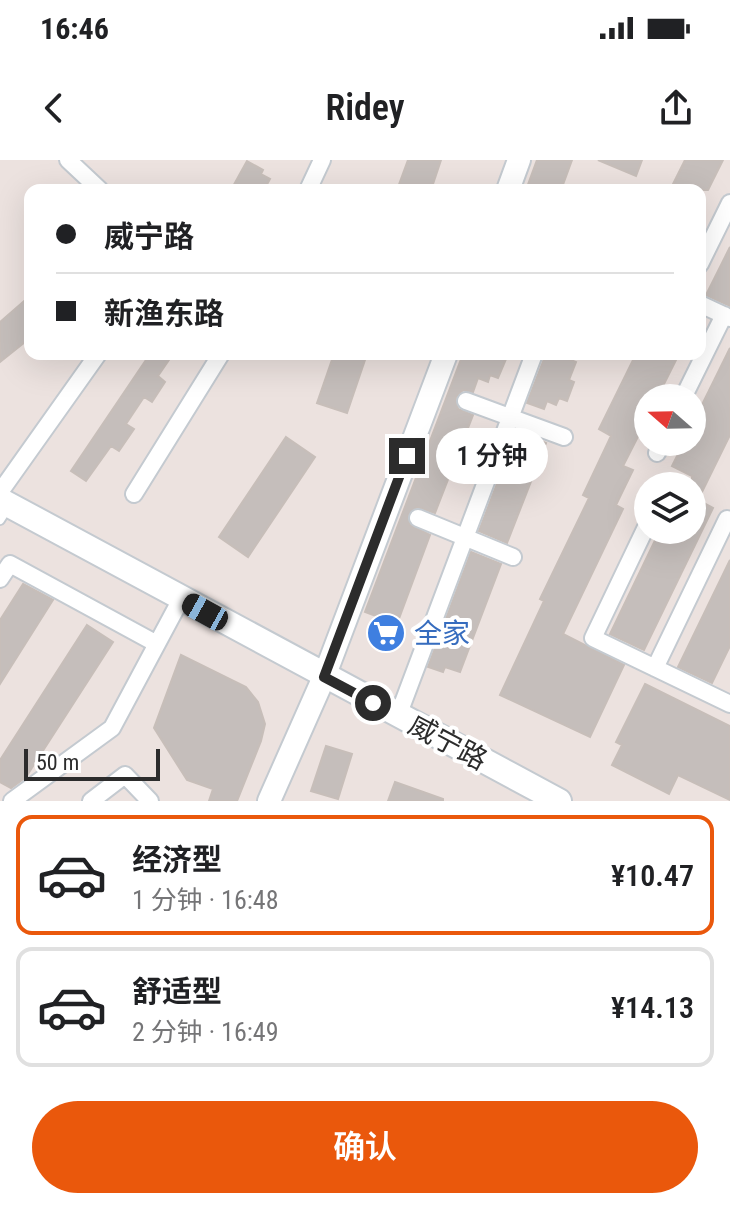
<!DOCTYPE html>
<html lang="zh">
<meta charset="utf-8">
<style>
:root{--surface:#fff;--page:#f2f2f2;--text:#202124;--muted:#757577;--line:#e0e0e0;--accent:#ea580c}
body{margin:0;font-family:"Roboto Condensed","Noto Sans SC",sans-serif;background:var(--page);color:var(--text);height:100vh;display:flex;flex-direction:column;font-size:30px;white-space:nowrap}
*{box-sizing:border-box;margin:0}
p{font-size:26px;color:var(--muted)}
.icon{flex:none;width:44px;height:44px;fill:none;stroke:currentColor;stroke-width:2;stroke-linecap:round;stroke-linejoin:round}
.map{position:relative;height:641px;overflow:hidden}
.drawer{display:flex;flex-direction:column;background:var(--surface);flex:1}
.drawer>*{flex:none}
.hud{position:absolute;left:24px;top:24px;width:682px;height:176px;border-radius:16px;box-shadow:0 8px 32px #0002;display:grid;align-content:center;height:176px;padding:0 32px;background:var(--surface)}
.needle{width:52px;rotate:290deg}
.fabs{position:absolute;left:634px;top:224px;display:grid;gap:16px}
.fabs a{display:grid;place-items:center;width:72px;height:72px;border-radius:50%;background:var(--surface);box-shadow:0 8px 32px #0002;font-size:40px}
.scale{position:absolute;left:24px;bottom:20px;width:136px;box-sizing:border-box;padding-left:8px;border:4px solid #2c2c2c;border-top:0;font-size:22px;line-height:28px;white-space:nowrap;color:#2c2c2c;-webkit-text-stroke:6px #fff;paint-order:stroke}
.end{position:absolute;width:36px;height:36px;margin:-18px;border:10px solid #2c2c2c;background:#fff;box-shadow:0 0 0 4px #fff}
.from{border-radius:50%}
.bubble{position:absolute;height:56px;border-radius:28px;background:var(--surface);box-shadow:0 8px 32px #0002;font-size:26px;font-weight:600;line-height:56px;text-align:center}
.car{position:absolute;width:24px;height:48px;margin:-24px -12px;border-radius:10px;box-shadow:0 0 6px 2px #0007;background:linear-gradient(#222 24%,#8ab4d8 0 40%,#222 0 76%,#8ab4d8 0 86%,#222 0)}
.hud b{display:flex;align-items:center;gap:28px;height:76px;font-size:30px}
.hud b+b{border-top:2px solid var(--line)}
.hud i{width:20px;height:20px;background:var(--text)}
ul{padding:14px 0 0;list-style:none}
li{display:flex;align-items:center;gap:24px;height:120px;margin:0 16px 12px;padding:0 16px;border:4px solid var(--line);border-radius:16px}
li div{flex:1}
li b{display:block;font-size:30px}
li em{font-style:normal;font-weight:600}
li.selected{border-color:var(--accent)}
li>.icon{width:72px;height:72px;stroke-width:1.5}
.action{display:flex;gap:16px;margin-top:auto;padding:16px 32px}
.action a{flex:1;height:92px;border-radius:48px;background:var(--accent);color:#fff;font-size:32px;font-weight:600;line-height:92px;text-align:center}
.status{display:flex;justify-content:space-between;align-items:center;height:56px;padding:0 40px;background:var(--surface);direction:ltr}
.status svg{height:22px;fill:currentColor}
header{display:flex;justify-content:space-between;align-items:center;height:104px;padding:0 32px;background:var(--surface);font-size:36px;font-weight:600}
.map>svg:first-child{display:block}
</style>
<div class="status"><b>16:46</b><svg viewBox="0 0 49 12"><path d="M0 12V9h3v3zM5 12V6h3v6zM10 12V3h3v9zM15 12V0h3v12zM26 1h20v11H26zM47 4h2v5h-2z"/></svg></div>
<header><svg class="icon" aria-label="back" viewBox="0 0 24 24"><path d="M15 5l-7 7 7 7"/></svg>Ridey<svg class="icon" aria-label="share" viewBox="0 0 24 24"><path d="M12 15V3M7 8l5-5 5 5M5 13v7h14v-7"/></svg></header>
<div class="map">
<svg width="730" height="641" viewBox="0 0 730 641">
<rect width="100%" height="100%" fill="#ece2df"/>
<path fill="#c5bebb" stroke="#c7beb9" stroke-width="2" d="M 408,0 L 441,0 L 431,30 L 397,30 Z
M 537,0 L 572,0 L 561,30 L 526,30 Z
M 598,0 L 642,0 L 636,16 Z
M 685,0 L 723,0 L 708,30 L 670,30 Z
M 247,1 L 263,10 L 261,14 L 270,19 L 264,30 L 231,30 Z
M 730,87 L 730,146 L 706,135 Z
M 30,136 L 30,178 L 0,202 L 0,162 Z
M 730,188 L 730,275 L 698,340 L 713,348 L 644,490 L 610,474 L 660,370 L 692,370 L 692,316 L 672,306 L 684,282 L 692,282 L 692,265 Z
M 150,194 L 173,194 L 158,216 L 165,222 L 152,242 L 144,237 L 126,264 L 134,269 L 119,291 L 111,286 L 86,321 L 71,311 Z
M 334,194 L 367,194 L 347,253 L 317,243 Z
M 463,194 L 502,194 L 501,197 L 506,199 L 498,218 L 490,215 L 488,222 L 478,218 L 473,232 L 463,230 L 456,237 L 458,249 L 473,255 L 435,353 L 417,347 L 408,355 L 410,365 L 430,375 L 397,464 L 365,452 Z
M 546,194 L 556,194 L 576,202 L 569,220 L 574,222 L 567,241 L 559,238 L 556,245 L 547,241 L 544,249 L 527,243 Z
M 636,194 L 679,194 L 657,238 L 648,238 L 648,257 L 623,306 L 633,310 L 616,345 L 623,349 L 563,474 L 624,505 L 590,577 L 500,535 L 544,441 L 540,439 L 589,338 L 583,335 L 611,276 L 599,269 Z
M 517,271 L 546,283 L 507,383 L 479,371 Z
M 286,277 L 315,297 L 248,397 L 219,377 Z
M 471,392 L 501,404 L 460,512 L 445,507 L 443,512 L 428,507 Z
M 730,400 L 730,486 L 712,523 L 678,507 Z
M 23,424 L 53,440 L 0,524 L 0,460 Z
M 87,465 L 113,482 L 26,617 L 11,628 L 0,622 L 0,600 Z
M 181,495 L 246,527 L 258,542 L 265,564 L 261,581 L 237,641 L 209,641 L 213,629 L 187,620 L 154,568 Z
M 645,524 L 730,566 L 730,640 L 678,615 L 669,634 L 612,605 L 622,585 L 616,582 Z
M 326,586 L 352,594 L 338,639 L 311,631 Z
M 395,622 L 443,639 L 443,641 L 388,641 Z"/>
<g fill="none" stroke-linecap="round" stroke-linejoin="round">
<g stroke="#c4cad0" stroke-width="12">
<path id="service" d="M 0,360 L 9,346"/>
</g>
<g stroke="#c4cad0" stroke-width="20">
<path id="minor" d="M 68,0 L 100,30
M 308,30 L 322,0
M 700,104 L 730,43
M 700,144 L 730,158
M 683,238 L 724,155
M 466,241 L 564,277
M 657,293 L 662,282
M 665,326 L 666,324
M 0,332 L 98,194
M 134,334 L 221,194
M 418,358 L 513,397
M 648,363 L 593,478 L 730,544
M 0,419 L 10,404 L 157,484
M 655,508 L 727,359
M 398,556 L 534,194
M 12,641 L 112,568 L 181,439
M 91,641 L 125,615 L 150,641"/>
</g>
<g stroke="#c4cad0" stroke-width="26">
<path id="tertiary" d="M 508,30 L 519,0
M 269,641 L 324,517 L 446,194"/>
</g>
<g stroke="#c4cad0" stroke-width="28">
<path id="secondary" d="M 0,340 L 559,641"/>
</g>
<use href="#service" stroke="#fff" stroke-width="8"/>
<use href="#minor" stroke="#fff" stroke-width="16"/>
<use href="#tertiary" stroke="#fff" stroke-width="22"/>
<use href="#secondary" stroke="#fff" stroke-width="24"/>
</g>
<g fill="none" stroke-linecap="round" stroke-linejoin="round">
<path stroke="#2c2c2c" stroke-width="10" d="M 373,543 L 324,517 L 407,296"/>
</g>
<defs>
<g id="supermarket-disc" transform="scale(2)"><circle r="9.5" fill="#3f7fe0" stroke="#fff"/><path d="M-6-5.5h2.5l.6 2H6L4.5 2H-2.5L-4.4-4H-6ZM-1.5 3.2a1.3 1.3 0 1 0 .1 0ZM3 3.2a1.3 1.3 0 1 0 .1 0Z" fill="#fff"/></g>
</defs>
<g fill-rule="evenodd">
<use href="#supermarket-disc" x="386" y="473"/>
</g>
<g text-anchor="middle" stroke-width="8" stroke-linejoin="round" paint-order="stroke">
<g font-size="28" fill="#366cbe" stroke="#fff" text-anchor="start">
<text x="414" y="483">全家</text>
</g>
<g font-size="28" fill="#2c2c2c" stroke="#fff">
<text transform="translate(448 582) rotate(28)" y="10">威宁路</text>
</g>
</g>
</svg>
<div class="fabs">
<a><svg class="needle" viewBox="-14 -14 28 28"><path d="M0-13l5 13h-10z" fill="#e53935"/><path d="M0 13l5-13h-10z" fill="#757577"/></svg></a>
<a><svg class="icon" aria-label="layers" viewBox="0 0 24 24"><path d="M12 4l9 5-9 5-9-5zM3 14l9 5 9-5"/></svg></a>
</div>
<div class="scale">50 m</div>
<i class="end from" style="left:373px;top:543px"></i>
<i class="end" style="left:407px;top:296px"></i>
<div class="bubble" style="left:436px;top:268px;width:112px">1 分钟</div>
<i class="car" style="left:205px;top:452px;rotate:299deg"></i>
<div class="hud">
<b><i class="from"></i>威宁路</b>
<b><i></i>新渔东路</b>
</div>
</div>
<section class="drawer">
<ul>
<li class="selected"><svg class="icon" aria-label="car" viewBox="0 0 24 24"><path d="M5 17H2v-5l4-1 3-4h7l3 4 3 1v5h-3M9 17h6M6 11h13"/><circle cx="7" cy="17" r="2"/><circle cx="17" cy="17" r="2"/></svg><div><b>经济型</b><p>1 分钟 · 16:48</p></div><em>¥10.47</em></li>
<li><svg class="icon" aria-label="car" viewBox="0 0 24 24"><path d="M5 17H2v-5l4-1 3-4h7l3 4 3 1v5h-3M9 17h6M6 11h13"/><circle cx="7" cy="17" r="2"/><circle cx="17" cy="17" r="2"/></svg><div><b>舒适型</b><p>2 分钟 · 16:49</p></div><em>¥14.13</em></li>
</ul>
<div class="action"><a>确认</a></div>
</section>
